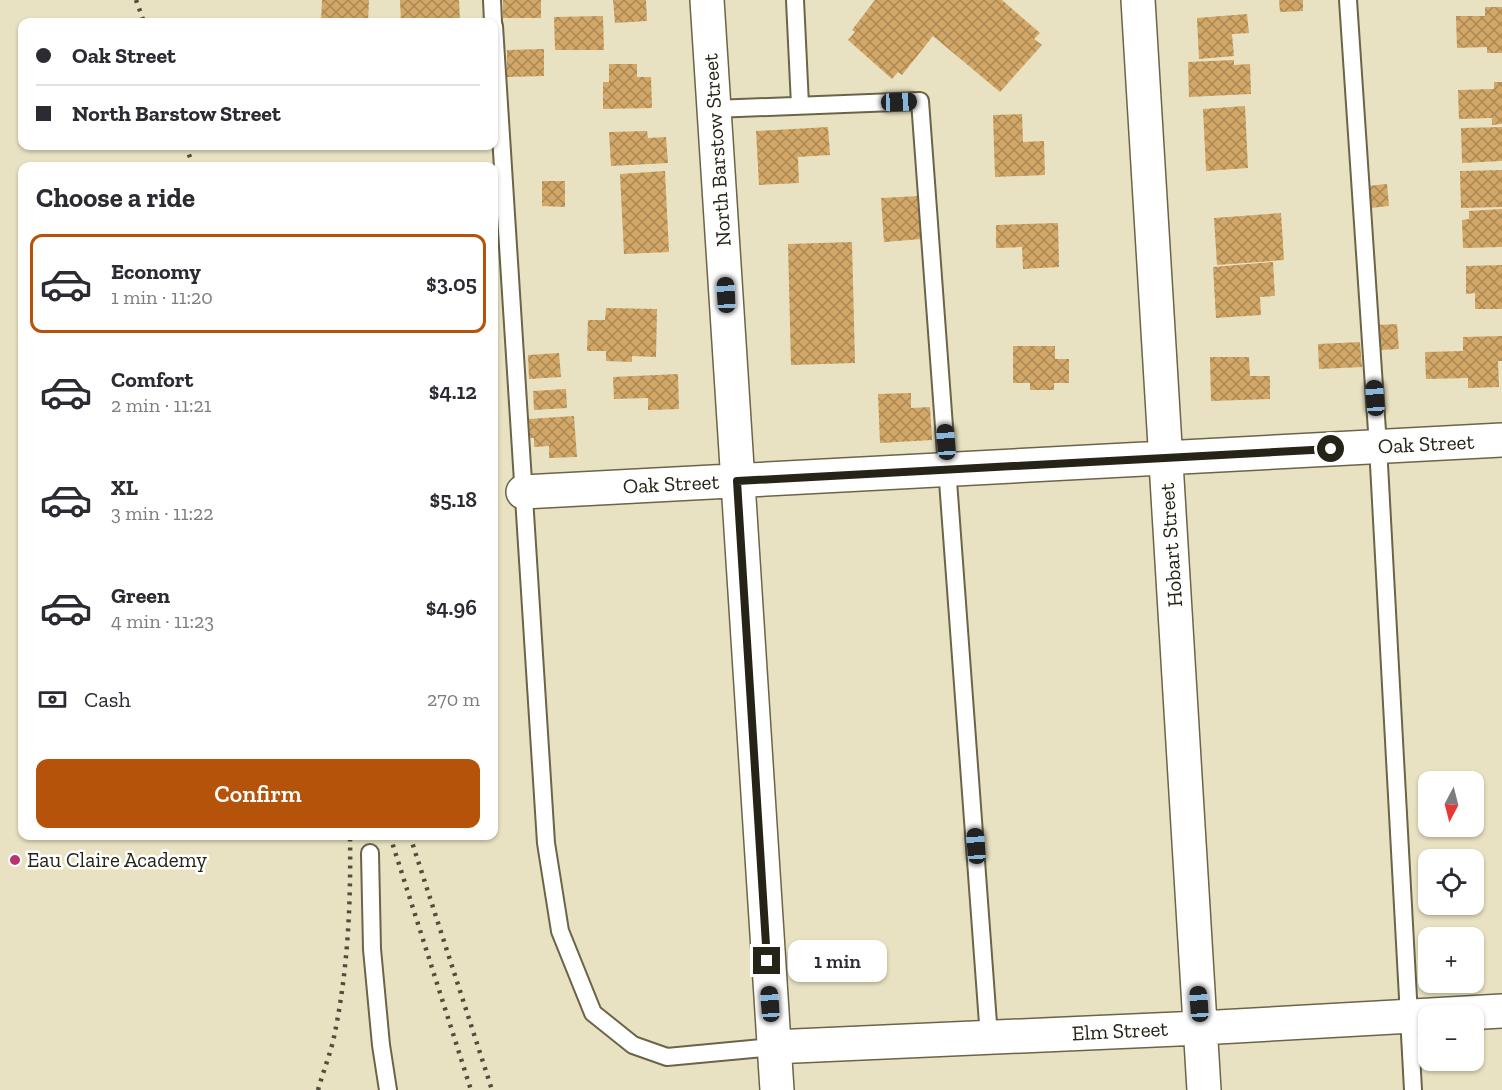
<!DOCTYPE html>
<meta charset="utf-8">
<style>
:root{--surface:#fff;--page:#f2f2f3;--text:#2b2b33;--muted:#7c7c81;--line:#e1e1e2;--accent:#b45309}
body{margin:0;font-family:"Zilla Slab",serif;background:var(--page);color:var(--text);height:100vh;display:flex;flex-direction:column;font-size:22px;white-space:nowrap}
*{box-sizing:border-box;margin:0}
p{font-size:20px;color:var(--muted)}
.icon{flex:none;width:33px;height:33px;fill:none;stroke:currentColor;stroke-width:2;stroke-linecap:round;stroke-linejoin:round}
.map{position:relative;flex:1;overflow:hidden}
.drawer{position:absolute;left:18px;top:162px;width:480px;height:678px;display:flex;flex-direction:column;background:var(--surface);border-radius:12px;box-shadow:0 2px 4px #0004}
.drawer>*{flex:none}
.guide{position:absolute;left:18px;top:18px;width:480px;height:132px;border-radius:12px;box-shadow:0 2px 4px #0004;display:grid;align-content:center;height:132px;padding:0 18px;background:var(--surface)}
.needle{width:39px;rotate:187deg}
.controls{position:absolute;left:1418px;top:771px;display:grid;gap:12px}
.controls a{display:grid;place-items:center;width:66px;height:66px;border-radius:12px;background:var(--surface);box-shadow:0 2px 4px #0004;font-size:30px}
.end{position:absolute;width:27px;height:27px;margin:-14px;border:8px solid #262317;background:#fff;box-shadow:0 0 0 3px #fff}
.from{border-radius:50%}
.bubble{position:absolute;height:42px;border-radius:12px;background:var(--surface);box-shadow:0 2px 4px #0004;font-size:20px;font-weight:600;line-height:42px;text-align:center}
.car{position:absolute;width:18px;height:36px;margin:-18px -9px;border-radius:8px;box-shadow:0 0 4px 2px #0007;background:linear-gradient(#222 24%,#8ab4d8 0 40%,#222 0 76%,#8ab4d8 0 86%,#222 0)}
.guide b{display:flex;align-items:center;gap:21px;height:57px;font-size:22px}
.guide b+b{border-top:2px solid var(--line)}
.guide i{width:15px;height:15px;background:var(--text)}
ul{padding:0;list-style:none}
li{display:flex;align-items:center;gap:18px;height:99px;margin:0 12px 9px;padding:0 6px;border:3px solid transparent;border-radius:12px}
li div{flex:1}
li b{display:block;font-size:22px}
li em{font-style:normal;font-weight:600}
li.selected{border-color:var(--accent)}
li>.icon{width:54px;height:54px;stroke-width:1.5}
h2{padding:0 18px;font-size:27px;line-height:72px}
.pay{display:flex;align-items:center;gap:15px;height:66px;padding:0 18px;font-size:22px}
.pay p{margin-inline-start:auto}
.primary-button{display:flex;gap:12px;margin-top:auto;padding:12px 18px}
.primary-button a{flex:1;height:69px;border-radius:12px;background:var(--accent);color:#fff;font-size:24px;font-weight:600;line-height:69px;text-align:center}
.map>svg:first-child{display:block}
</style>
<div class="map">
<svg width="1502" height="1090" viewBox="0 0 1502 1090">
<defs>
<pattern id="building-cross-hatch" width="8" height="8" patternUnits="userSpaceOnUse" patternTransform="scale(1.5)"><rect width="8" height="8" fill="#d2a767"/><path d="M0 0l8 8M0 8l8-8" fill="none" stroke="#aa8854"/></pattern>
</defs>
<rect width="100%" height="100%" fill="#e9e2c2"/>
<path fill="url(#building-cross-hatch)" d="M 322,0 L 369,0 L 368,22 L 321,22 Z
M 400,0 L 459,0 L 460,22 L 401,22 Z
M 503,0 L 541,0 L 541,18 L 503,18 Z
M 613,0 L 646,0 L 647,21 L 615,23 Z
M 875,0 L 1002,0 L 1040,33 L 1034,39 L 1042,45 L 1000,92 L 933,36 L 902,75 L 898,72 L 892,79 L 848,40 L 855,32 L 852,30 Z
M 1279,0 L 1303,0 L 1303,11 L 1280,12 Z
M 1485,7 L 1502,7 L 1502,53 L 1487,53 L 1487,47 L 1457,48 L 1456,16 L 1485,16 Z
M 1247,14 L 1249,33 L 1232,34 L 1234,56 L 1199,59 L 1197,18 Z
M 603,16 L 604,50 L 555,50 L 554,17 Z
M 544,49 L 544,76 L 507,77 L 507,50 Z
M 1234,60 L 1234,65 L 1250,64 L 1251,94 L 1189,97 L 1188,62 Z
M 609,64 L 637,64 L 637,77 L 651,77 L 652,108 L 603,109 L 603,82 L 609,82 Z
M 1494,82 L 1502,82 L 1502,124 L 1492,125 L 1492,118 L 1459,119 L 1458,90 L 1494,89 Z
M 1245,106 L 1248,168 L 1206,171 L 1203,109 Z
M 1022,114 L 1023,142 L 1044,141 L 1045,175 L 995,177 L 993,115 Z
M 828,127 L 830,155 L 798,157 L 799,183 L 759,185 L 756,131 Z
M 1502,127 L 1502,161 L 1462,163 L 1461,128 Z
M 647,131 L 648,138 L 666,137 L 668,163 L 611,166 L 609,132 Z
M 1502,170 L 1502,207 L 1461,208 L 1460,171 Z
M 665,171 L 669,252 L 624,254 L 620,174 Z
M 542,181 L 565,181 L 565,207 L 542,206 Z
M 1387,184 L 1389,206 L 1370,208 L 1368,186 Z
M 919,196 L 922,239 L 884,242 L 881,198 Z
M 1502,209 L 1502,247 L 1463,248 L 1462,220 L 1469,219 L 1469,211 Z
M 1281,213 L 1284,260 L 1217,265 L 1214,218 Z
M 1058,223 L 1059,267 L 1023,269 L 1022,247 L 996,248 L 996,225 Z
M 852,242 L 855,363 L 791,365 L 788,244 Z
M 1273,262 L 1275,296 L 1260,297 L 1261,315 L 1216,318 L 1213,267 Z
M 1502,265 L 1502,309 L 1475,309 L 1475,293 L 1466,294 L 1466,266 Z
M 606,308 L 657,309 L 656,357 L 632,356 L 632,362 L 606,361 L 606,351 L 587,351 L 588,320 L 605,320 Z
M 1397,324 L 1399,349 L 1379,350 L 1377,325 Z
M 1502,336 L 1502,361 L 1498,361 L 1499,387 L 1468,388 L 1468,378 L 1426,379 L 1425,352 L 1463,351 L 1463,337 Z
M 1360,342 L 1362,367 L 1319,369 L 1318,344 Z
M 1013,346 L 1055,346 L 1055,359 L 1069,359 L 1069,383 L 1054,383 L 1054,390 L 1030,390 L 1030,383 L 1013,383 Z
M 559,353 L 561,377 L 529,379 L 528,355 Z
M 1210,357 L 1249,357 L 1250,376 L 1270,376 L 1270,399 L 1211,401 Z
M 678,374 L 679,409 L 648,410 L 648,398 L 614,399 L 613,377 Z
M 566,389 L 567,408 L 534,410 L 533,391 Z
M 911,393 L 911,408 L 930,407 L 932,440 L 880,443 L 878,394 Z
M 574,416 L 577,457 L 549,458 L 549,446 L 534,447 L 534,438 L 530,438 L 529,419 Z"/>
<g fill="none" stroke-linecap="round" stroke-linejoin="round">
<g stroke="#6b6448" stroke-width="20">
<path id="lane" d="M 492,0 L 493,22
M 795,0 L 800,105
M 1348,0 L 1378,446 L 1413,1090
M 494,26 L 546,843 L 560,931 L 593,1013 L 633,1045 L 667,1057 L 773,1047
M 714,109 L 920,101 L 989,1037
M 370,853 L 372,949 L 381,1045 L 388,1090"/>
</g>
<g stroke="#6b6448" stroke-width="36">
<path id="street" d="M 707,0 L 777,1090
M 1138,0 L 1204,1090
M 523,492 L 1502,440
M 773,1047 L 1200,1028 L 1502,1011"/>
</g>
<use href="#lane" stroke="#fff" stroke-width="16"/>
<use href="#street" stroke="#fff" stroke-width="33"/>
<path stroke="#514d3c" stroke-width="4.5" stroke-dasharray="3 6" stroke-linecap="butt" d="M 136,0 L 144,22
M 186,146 L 193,166
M 390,836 L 471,1090
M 410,836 L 492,1090
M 318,1090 C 323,1072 330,1055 334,1037 C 348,970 351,903 350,836"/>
</g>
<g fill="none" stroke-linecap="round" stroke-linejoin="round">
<path stroke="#262317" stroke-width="8" d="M 767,961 L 737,481 L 1331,449"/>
</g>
<circle fill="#bb3270" stroke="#fff" stroke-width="2" cx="15" cy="860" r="6"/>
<g text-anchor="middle" stroke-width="5" stroke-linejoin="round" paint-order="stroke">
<g font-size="21" fill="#262317" stroke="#fff">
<text transform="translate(717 150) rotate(-94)" y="7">North Barstow Street</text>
<text transform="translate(1426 444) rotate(-3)" y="7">Oak Street</text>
<text transform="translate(671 484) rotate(-3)" y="7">Oak Street</text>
<text transform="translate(1171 545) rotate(-94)" y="7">Hobart Street</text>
<text transform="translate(1120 1031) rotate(-3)" y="7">Elm Street</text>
</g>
<g font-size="21" fill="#262317" stroke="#fff" text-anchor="start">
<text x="27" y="867">Eau Claire Academy</text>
</g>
</g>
</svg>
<div class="controls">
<a><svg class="needle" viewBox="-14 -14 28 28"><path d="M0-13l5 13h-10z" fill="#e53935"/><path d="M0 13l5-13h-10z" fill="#7c7c81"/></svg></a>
<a><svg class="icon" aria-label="locate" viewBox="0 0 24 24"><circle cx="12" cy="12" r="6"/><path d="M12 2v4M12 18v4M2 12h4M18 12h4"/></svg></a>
<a>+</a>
<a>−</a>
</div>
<i class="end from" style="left:1331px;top:449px"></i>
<i class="end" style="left:767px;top:961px"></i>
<div class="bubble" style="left:788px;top:940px;width:99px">1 min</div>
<i class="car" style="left:899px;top:102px;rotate:88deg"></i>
<i class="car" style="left:726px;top:295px;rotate:357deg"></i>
<i class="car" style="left:1375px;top:398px;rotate:356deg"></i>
<i class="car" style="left:946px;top:442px;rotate:356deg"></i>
<i class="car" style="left:976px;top:846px;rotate:356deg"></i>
<i class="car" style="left:770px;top:1004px;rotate:356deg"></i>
<i class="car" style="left:1199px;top:1004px;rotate:356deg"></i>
<div class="guide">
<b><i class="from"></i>Oak Street</b>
<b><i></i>North Barstow Street</b>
</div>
<section class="drawer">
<h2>Choose a ride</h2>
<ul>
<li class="selected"><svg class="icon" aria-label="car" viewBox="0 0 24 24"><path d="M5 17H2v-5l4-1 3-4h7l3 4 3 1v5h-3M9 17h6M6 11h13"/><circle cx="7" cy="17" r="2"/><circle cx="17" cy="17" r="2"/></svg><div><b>Economy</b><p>1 min · 11:20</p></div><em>$3.05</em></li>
<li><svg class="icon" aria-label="car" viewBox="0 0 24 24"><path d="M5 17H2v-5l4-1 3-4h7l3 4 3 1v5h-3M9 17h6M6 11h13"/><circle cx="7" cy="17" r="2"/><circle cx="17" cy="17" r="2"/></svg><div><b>Comfort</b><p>2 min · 11:21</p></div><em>$4.12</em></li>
<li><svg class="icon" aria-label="car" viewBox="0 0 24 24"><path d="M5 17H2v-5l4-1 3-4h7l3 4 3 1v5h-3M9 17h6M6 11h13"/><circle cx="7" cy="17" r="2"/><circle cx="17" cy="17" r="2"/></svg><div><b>XL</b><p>3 min · 11:22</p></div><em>$5.18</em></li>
<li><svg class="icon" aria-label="car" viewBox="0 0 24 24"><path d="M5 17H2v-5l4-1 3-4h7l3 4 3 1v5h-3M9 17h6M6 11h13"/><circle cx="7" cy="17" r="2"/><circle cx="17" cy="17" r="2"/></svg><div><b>Green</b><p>4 min · 11:23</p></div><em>$4.96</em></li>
</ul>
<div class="pay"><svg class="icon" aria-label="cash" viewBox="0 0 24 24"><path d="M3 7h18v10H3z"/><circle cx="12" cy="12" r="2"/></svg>Cash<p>270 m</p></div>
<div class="primary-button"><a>Confirm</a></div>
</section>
</div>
